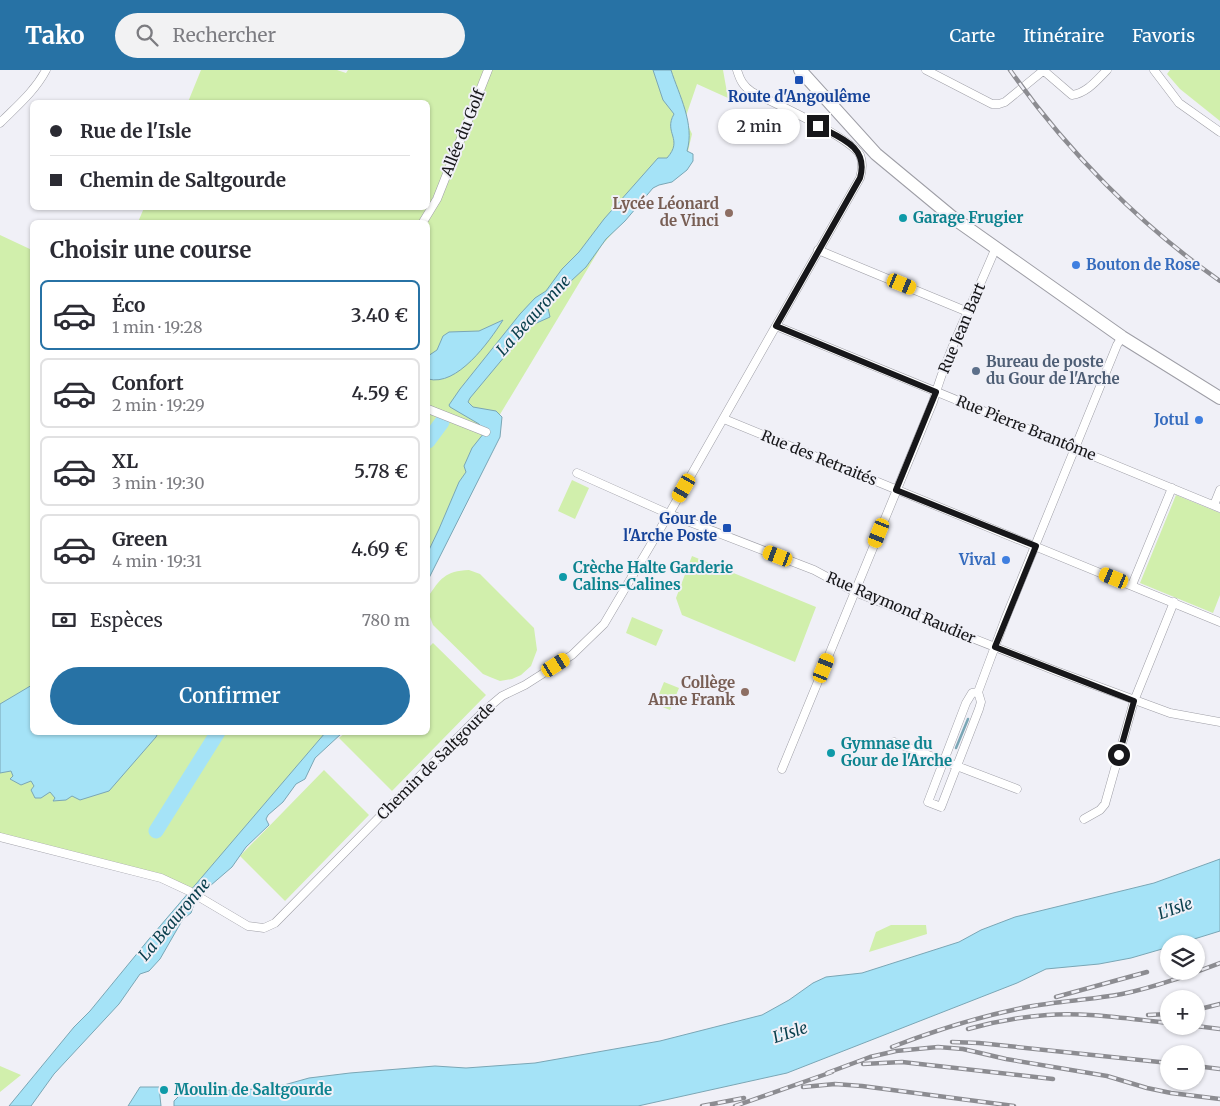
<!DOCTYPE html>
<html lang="fr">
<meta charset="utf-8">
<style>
:root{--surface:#fff;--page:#f2f2f3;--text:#2b2b33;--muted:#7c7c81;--line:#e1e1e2;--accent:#2772a5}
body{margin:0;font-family:Merriweather,serif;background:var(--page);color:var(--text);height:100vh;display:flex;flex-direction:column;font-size:19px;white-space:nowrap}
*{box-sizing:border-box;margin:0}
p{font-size:16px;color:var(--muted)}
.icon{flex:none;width:28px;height:28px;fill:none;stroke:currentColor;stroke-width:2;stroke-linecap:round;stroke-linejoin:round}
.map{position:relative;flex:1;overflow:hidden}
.panel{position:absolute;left:30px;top:150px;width:400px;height:515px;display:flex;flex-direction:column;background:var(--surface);border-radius:8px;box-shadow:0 1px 4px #0004}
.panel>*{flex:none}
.guide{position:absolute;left:30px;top:30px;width:400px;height:110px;border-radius:8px;box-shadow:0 1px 4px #0004;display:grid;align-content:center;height:110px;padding:0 20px;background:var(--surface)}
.tools{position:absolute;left:1160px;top:865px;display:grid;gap:10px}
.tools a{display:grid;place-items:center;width:45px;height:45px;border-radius:50%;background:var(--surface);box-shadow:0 1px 4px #0004;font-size:25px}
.end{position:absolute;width:22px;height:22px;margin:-11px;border:6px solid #17171a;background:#fff;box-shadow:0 0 0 2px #fff}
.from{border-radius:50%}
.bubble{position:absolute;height:35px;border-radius:18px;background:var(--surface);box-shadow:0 1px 4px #0004;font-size:16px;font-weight:600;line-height:35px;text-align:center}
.car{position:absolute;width:15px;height:30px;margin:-15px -8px;border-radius:6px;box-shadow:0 0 4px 1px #0007;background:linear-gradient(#f5c518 24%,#345 0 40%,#f5c518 0 76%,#345 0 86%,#f5c518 0)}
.guide b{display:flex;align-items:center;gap:18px;height:48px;font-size:19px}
.guide b+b{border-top:1px solid var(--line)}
.guide i{width:12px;height:12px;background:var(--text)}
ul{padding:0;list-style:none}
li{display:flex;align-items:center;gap:15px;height:70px;margin:0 10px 8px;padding:0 10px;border:2px solid var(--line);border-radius:8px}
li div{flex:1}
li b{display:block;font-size:19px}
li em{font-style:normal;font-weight:600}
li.on{border-color:var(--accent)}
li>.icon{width:45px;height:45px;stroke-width:1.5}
h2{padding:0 20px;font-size:22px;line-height:60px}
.pay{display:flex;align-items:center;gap:12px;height:55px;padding:0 20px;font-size:19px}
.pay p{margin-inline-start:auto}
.primary-button{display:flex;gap:10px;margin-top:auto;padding:10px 20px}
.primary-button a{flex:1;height:58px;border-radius:30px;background:var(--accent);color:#fff;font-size:20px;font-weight:600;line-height:58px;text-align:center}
header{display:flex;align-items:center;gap:30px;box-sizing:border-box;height:70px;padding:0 25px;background:var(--accent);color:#fff}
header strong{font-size:24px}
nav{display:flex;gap:28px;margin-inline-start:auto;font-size:18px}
.search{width:350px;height:45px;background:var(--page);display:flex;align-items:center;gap:12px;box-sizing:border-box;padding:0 18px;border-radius:28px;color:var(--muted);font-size:19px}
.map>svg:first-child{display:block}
</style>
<header>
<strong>Tako</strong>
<div class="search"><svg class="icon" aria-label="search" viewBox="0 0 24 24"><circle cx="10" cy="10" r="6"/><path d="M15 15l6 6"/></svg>Rechercher</div>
<nav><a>Carte</a><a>Itinéraire</a><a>Favoris</a></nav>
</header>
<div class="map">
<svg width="1220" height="1036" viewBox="0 0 1220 1036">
<rect width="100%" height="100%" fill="#f0f0f7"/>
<path fill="#d1efac" d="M 201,0 L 337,0 L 346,3 L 348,0 L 723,0 L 728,28 L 697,14 L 685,49 L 692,64 L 685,94 L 658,112 L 602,175 L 484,371 L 428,482 L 428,152 L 138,152 L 144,138 L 428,138 L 428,32 L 188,32 Z
M 1170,0 L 1220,0 L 1220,51 L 1180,19 L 1167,4 Z
M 0,165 L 32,180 L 32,662 L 328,663 L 195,819 L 161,806 L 0,763 Z
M 572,410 L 589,418 L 575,449 L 558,441 Z
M 1176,425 L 1220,443 L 1220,525 L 1213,543 L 1140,513 Z
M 692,486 L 816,537 L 795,592 L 682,545 L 676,528 Z
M 469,500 L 480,504 L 534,558 L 537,580 L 531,596 L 521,605 L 512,609 L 500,611 L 490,607 L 483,604 L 433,555 L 430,547 L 428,527 C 440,509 445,501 469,500 Z
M 632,547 L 663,560 L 656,576 L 626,563 Z
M 433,573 L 486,625 L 392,721 L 339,668 L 345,663 L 428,662 L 428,578 Z
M 664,612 L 679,618 L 670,640 L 655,634 Z
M 324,700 L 369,745 L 285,831 L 240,786 Z
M 891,855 L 926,855 L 927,864 L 869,882 L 876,862 Z
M 0,996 L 21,1005 L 0,1022 Z"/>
<path fill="#a5e3f7" stroke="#7aa6b5" d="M 653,0 L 671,0 C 679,25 695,54 687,81 L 693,84 L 693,91 L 687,100 L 672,112 L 659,115 L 653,118 L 625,151 L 606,169 L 586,197 L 555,226 L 548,238 L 550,247 L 530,256 L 470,328 L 468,332 L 473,337 L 496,341 L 502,347 L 500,367 L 428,510 L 428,482 L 439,459 L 459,412 L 466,402 L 464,396 L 472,378 L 484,363 L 482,357 L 479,354 L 450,337 L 449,335 L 460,319 L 520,244 L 535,228 L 546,221 L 562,199 L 579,182 L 604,149 L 658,88 L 667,88 C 684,69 663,63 674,44 L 663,30 Z
M 503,250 C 489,272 457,317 428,309 L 428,286 L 437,280 L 443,266 L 449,262 L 479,261 Z
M 32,615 L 32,662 L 158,663 L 156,667 L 109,721 L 80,730 L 72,726 L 66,730 L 53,731 L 55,728 L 50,722 L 41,728 L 35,728 L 31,720 L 34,716 L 31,711 L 21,715 L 10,709 L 13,706 L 11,701 L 0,703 L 0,634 Z
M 325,663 L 342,663 L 315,688 L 305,709 L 296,714 L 283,732 L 268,745 L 266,749 L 269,755 L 246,777 L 232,797 L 196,828 L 191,843 L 183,849 L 160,889 L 149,901 L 140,904 L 119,934 L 54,1004 L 31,1036 L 9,1036 L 74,957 L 90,941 L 149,869 Z
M 1220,789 L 1220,861 L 1178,874 L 1169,874 L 1169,877 L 1131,888 L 1099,894 L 1046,899 L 1017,913 L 787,1003 L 638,1036 L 174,1036 L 174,1031 L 188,1017 L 212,1021 L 256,1019 L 284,1015 L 309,1008 L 350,1003 L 435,996 L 466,998 L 535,993 L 660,971 L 762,945 L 789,930 L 813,913 L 826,907 L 862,903 L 959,872 L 981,860 L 1015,847 L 1154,813 Z
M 140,1017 L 159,1017 L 161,1036 L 128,1036 Z"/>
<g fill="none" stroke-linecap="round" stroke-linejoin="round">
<path stroke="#7aa6b5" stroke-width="2.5" d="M 956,678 L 968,649"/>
<path stroke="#a5e3f7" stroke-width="15" d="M 428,371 L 442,352
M 156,761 L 218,662"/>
<g stroke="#9e9ea6" stroke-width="9">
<path id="street" d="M 926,0 L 992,34 L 999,34 L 1005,32 L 1044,0
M 1043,0 L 1072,25 C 1087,23 1097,10 1107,0
M 1154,0 L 1179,33 L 1220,62
M 0,53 C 17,36 35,21 46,0
M 423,152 L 437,129 L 488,0
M 818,180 L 968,242
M 776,256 L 1220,438
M 428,339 L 486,362
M 724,349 L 1220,552
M 577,403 L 669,444 L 814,500 L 855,522 L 1056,601 L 1170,643 L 1220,652
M 1214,435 L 1220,420
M 1132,515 L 1172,418
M 978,622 L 981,632 L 979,639 L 941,737 L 928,732 L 966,633 L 972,623 L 978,622 L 1006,547 L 1117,275 L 1122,267
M 894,672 L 1017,719
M 782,699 L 933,332 C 948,279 975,229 996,177
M 1084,749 L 1100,740 L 1105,734 L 1134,631 L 1174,532
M 0,767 L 161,808 L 189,821 L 248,856 L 264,858 L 275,853 L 483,642 L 502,626 L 525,615 L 572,585 L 604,554 L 669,444 L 860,108 C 862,101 863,92 860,85 C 850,67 774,33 752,22 C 743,16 740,10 737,0"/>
</g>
<g stroke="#9e9ea6" stroke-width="14">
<path id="primary" d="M 800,0 L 876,84 L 952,147 L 1122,267 L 1220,328"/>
</g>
<use href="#street" stroke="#fff" stroke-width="8"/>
<use href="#primary" stroke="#fff" stroke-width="12"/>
<g stroke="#8c8c91" stroke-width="4.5">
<path id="rail" d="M 1010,0 C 1066,80 1140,155 1220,211
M 1056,927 L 1147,902
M 1196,940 L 1220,934
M 1148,945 L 1169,944
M 1196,956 L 1220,959
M 968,959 C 993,952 1020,947 1047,945 C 1087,942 1129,949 1169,953
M 952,972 L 979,973 L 1169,993
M 892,977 C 936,960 981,946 1027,937 C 1058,931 1090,930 1122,924 C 1156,917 1188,905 1220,893
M 863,994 L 902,992 L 1053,1009
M 1196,996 L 1220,999
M 827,1003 L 870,987 L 896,981 L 938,977 L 963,979 L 1006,989 L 1107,1006 L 1147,1018 L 1171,1023 L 1220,1029
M 803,1017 L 835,1014 L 862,1016 L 1014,1036
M 702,1036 L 744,1028
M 735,1036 L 832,1002"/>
</g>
<use href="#rail" stroke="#f0f0f7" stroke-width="2.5" stroke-dasharray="8" stroke-linecap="butt"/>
</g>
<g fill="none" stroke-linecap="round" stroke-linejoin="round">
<path stroke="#17171a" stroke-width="6" d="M 818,56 C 841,68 869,77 860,108 L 776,256 L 936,322 L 896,420 L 1036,476 L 995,577 L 1134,631 L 1119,685"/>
</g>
<g fill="#1a4fb4" stroke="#f0f0f7" stroke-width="2">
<rect x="794" y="5" width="10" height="10" rx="2.5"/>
<rect x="722" y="453" width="10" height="10" rx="2.5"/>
</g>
<g fill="#8d6e63" stroke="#f0f0f7" stroke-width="2">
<circle cx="729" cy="143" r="5"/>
<circle cx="745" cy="622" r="5"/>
</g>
<g fill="#0f9aa8" stroke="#f0f0f7" stroke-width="2">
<circle cx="903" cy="148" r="5"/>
<circle cx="563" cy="507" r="5"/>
<circle cx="831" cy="683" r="5"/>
<circle cx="164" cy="1020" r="5"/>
</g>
<g fill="#3f7fe0" stroke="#f0f0f7" stroke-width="2">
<circle cx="1076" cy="195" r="5"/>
<circle cx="1199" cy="350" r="5"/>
<circle cx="1006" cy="490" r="5"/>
</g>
<circle fill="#5c6f8a" stroke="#f0f0f7" stroke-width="2" cx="976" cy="301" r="5"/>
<g text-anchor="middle" stroke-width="4" stroke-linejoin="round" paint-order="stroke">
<g font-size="15" font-weight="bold" fill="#164399" stroke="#f0f0f7">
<text x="799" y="32">Route d'Angoulême</text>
<text x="717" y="454" text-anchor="end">Gour de<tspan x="717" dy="17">l'Arche Poste</tspan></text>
</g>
<g font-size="15" fill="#17171a" stroke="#f0f0f7">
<text transform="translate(463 63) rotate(-68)" y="5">Allée du Golf</text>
<text transform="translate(962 258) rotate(-67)" y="5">Rue Jean Bart</text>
<text transform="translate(1026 358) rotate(22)" y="5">Rue Pierre Brantôme</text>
<text transform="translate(819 388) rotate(22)" y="5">Rue des Retraités</text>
<text transform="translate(901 538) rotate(23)" y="5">Rue Raymond Raudier</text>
<text transform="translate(436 691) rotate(-45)" y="5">Chemin de Saltgourde</text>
</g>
<g font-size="15" font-weight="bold" fill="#785e54" stroke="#f0f0f7" text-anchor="end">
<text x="719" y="139">Lycée Léonard<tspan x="719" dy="17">de Vinci</tspan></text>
<text x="735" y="618">Collège<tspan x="735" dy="17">Anne Frank</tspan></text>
</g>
<g font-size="15" font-weight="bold" fill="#0d838f" stroke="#f0f0f7" text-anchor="start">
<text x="913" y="153">Garage Frugier</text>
<text x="573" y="503">Crèche Halte Garderie<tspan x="573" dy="17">Calins-Calines</tspan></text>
<text x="841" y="679">Gymnase du<tspan x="841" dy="17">Gour de l'Arche</tspan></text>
<text x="174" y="1025">Moulin de Saltgourde</text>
</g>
<g font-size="15" font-weight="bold" fill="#366cbe" stroke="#f0f0f7" text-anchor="end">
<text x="1086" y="200" text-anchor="start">Bouton de Rose</text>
<text x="1189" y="355">Jotul</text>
<text x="996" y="495">Vival</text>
</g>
<g font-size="15" font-weight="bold" fill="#4e5e75" stroke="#f0f0f7" text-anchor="start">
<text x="986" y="297">Bureau de poste<tspan x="986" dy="17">du Gour de l'Arche</tspan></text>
</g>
<g font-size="16" font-style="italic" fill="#083e4c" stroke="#f0f0f7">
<text transform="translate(533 245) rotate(-48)" y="6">La Beauronne</text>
<text transform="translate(1175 838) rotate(-19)" y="6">L'Isle</text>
<text transform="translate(174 849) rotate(-50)" y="6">La Beauronne</text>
<text transform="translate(790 962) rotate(-18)" y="6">L'Isle</text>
</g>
</g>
</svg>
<div class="tools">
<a><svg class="icon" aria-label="layers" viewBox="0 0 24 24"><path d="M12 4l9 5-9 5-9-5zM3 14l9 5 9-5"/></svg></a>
<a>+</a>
<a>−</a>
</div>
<i class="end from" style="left:1119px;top:685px"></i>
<i class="end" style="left:818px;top:56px"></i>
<div class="bubble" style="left:718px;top:39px;width:82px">2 min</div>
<i class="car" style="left:902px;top:214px;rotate:112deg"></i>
<i class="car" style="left:684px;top:418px;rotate:210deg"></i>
<i class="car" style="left:879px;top:463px;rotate:202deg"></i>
<i class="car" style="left:778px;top:486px;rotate:291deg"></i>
<i class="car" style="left:1114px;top:508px;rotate:292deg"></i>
<i class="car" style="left:556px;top:595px;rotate:58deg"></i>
<i class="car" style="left:824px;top:598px;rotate:22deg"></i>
<div class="guide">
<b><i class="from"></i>Rue de l'Isle</b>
<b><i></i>Chemin de Saltgourde</b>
</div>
<section class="panel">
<h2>Choisir une course</h2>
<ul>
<li class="on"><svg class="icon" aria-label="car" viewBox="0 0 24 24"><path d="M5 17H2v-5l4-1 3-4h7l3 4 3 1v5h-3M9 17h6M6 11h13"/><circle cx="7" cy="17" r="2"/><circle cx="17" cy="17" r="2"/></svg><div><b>Éco</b><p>1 min · 19:28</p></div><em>3.40 €</em></li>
<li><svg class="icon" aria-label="car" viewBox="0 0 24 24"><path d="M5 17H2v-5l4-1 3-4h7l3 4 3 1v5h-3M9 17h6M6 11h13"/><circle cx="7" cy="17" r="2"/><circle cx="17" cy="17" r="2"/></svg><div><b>Confort</b><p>2 min · 19:29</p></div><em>4.59 €</em></li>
<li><svg class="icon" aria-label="car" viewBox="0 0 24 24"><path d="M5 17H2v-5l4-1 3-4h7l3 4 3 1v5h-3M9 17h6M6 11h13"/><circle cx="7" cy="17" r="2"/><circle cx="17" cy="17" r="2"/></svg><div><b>XL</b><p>3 min · 19:30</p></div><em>5.78 €</em></li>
<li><svg class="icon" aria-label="car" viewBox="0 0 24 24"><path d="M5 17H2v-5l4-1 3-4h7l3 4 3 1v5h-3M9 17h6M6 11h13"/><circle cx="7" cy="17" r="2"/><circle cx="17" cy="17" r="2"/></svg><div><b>Green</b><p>4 min · 19:31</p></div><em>4.69 €</em></li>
</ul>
<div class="pay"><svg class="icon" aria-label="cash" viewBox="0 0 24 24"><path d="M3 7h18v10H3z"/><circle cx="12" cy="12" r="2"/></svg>Espèces<p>780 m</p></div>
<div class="primary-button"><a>Confirmer</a></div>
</section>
</div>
